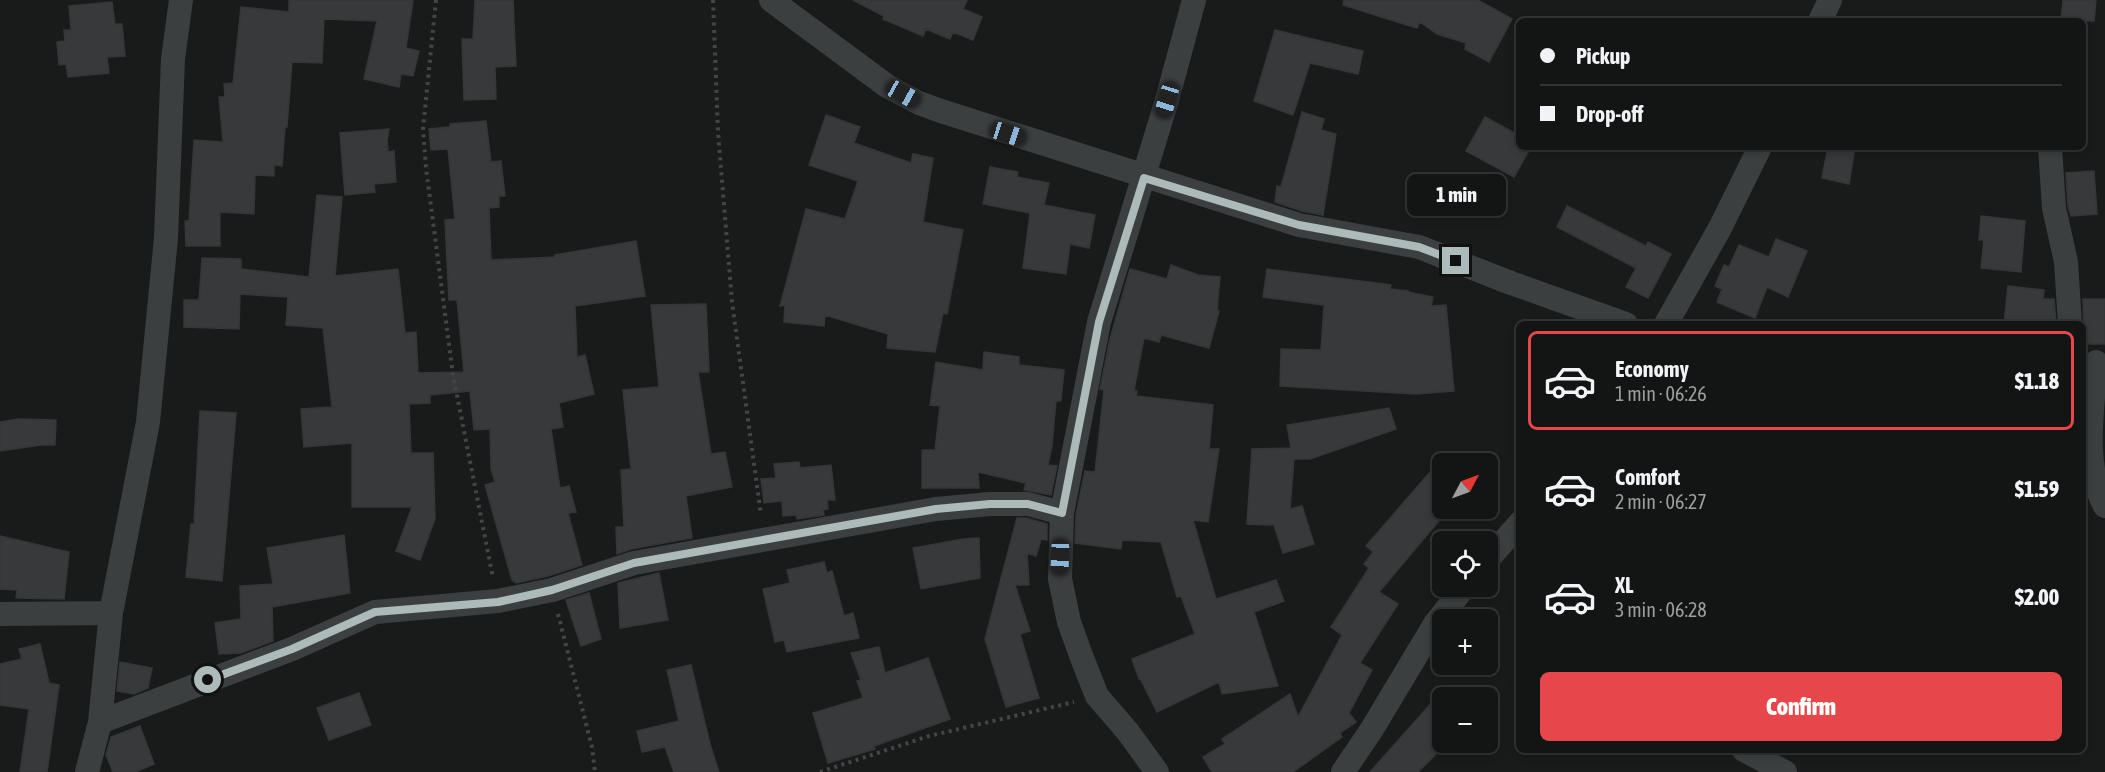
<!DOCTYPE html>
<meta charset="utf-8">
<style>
:root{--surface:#131414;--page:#1c1d1d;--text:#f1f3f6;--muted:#9d9ea0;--line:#323334;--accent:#e7464a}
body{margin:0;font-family:"Asap Condensed",sans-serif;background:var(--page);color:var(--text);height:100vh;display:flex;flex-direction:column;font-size:22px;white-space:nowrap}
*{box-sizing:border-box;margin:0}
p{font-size:20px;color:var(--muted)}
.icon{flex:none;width:33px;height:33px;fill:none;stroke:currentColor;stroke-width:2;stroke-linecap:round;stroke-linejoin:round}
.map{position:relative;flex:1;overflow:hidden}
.panel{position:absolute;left:1516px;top:321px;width:570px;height:432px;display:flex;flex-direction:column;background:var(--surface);border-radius:9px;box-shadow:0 3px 9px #0003,0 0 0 2px var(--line)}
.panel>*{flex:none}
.banner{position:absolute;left:1516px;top:18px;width:570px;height:132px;border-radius:9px;box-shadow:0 3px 9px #0003,0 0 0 2px var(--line);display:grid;align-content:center;height:132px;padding:0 24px;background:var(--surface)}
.needle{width:39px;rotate:49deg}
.tools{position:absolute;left:1432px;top:453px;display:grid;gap:12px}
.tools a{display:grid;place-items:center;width:66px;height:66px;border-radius:9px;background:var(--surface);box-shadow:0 3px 9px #0003,0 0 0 2px var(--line);font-size:30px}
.end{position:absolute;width:27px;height:27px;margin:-14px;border:8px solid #adbaba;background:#111;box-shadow:0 0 0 3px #111}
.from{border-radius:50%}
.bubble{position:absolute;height:42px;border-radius:9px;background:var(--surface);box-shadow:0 3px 9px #0003,0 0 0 2px var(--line);font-size:20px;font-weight:800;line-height:42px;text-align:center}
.car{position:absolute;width:18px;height:36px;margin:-18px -9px;border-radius:8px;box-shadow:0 0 4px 2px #0007;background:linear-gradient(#222 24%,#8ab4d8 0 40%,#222 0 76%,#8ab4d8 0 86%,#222 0)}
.banner b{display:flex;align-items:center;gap:21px;height:57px;font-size:22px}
.banner b+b{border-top:2px solid var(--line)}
.banner i{width:15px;height:15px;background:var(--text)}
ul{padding:10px 0 0;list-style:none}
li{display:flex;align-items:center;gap:18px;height:99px;margin:0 12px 9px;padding:0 12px;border:3px solid transparent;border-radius:9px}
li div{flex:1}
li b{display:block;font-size:22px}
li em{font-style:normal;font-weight:800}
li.on{border-color:var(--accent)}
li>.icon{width:54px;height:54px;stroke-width:1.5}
.button{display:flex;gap:12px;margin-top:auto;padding:12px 24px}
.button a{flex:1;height:69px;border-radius:9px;background:var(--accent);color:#fff;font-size:24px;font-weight:800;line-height:69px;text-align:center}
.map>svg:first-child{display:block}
</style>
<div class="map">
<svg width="2105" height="772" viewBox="0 0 2105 772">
<rect width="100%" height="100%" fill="#191b1b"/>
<path fill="#37393a" stroke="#343637" stroke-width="1.5" d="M 289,0 L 413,0 L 406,48 L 419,51 L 413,76 L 401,74 L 399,87 L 364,79 L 377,21 L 324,19 L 322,63 L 292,62 L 287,127 L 285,127 L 282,166 L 274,165 L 274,176 L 255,175 L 254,214 L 220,212 L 220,246 L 186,246 L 185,221 L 189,221 L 194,140 L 223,142 L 219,97 L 225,97 L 224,84 L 233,83 L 241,7 L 289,12 Z
M 475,0 L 513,0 L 516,66 L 495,67 L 496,99 L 464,100 L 462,39 L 473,39 Z
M 853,0 L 967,0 L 963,9 L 982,17 L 973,40 L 953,32 L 950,39 L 926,29 L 923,36 L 883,19 L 884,16 Z
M 1344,0 L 1478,0 L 1512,19 L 1489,62 L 1465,49 L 1466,43 L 1437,34 L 1420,22 L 1417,28 L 1343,5 Z
M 2063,0 L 2096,0 L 2094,21 L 2061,21 Z
M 112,2 L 115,24 L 122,24 L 125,56 L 107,57 L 109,73 L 68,77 L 66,64 L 59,65 L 57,42 L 65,41 L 64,30 L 71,30 L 69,6 Z
M 1275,30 L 1363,51 L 1358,74 L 1310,63 L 1293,115 L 1254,101 Z
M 1302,112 L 1324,119 L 1321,130 L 1336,134 L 1323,215 L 1302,211 L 1275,202 L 1277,186 L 1281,187 Z
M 826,115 L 860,127 L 854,143 L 911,163 L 913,154 L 933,158 L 923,222 L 963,230 L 947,314 L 943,313 L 935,352 L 887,348 L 888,334 L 825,315 L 824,326 L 784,322 L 785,305 L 780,306 L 806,209 L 845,219 L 858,181 L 809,165 Z
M 1485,117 L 1520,136 L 1520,147 L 1531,147 L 1514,177 L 1466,151 Z
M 486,121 L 491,162 L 501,161 L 505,196 L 499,196 L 499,207 L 489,208 L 491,260 L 555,257 L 555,255 L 636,241 L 645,296 L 575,306 L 577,357 L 585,355 L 594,394 L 559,403 L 563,427 L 551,429 L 560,488 L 569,486 L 576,512 L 568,513 L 582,565 L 548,576 L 516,583 L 512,580 L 485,485 L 495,482 L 491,469 L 490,429 L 474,430 L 470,391 L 430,395 L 430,403 L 409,404 L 411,453 L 433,453 L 435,519 L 420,560 L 396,551 L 412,507 L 352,507 L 352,443 L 304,447 L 301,409 L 332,407 L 323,328 L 286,325 L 288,297 L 240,294 L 239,329 L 184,327 L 184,300 L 199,300 L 202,258 L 241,259 L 241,269 L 309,277 L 317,195 L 342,197 L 335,276 L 398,269 L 405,333 L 416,332 L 418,373 L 464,372 L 457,300 L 449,300 L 445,220 L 455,219 L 448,149 L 431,150 L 429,129 L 450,127 L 450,124 Z
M 389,129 L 387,140 L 388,152 L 394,151 L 396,182 L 374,184 L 375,192 L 345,195 L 340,133 Z
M 1828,147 L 1855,147 L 1849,184 L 1822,178 Z
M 990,167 L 1018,172 L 1017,177 L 1049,183 L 1044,205 L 1095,215 L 1089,248 L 1070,244 L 1066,274 L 1023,268 L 1030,213 L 983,204 Z
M 2094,171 L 2097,214 L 2071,216 L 2068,206 L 2066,173 Z
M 1567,206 L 1646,246 L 1648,242 L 1671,254 L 1648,298 L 1626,287 L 1636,268 L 1557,227 Z
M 1981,216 L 2025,221 L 2021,272 L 1981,268 L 1984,240 L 1979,240 Z
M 1776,239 L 1807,251 L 1788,297 L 1767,287 L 1755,318 L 1717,302 L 1722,289 L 1715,286 L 1724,265 L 1729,267 L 1739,245 L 1769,257 Z
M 1171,265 L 1198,275 L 1220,277 L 1217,310 L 1219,311 L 1209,348 L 1161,335 L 1159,342 L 1144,338 L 1134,390 L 1137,391 L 1136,396 L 1213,405 L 1209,449 L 1219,449 L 1208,522 L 1193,520 L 1216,599 L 1276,580 L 1284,601 L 1254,612 L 1278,686 L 1222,694 L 1219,682 L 1157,712 L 1140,678 L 1139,679 L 1132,659 L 1195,634 L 1181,596 L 1177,597 L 1161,542 L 1122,540 L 1121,549 L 1075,543 L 1076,515 L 1085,471 L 1095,472 L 1104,390 L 1100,389 L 1110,339 L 1130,269 L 1167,279 Z
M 1267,269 L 1391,285 L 1390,289 L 1408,291 L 1408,292 L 1433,297 L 1431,306 L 1446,305 L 1454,391 L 1415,394 L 1280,386 L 1281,349 L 1321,350 L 1324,305 L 1263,297 Z
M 2008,286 L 2044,290 L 2043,299 L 2054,299 L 2056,324 L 2004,324 Z
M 2083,299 L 2105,299 L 2105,344 L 2084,344 Z
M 706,304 L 709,372 L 698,372 L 711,454 L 725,452 L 732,487 L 686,496 L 692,538 L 631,549 L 617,554 L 616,527 L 624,527 L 621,470 L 631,469 L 623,390 L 659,387 L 651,305 Z
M 984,352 L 1019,357 L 1019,365 L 1064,370 L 1061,401 L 1056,401 L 1052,446 L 1048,465 L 1057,466 L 1051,495 L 1024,490 L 1026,483 L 978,472 L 979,488 L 922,488 L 922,450 L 935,450 L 940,406 L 930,405 L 936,362 L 983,370 Z
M 1389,408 L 1396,429 L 1310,459 L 1294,459 L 1290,509 L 1302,506 L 1314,544 L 1283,553 L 1274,525 L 1247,524 L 1252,449 L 1291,448 L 1287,425 Z
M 200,411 L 236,413 L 222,581 L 186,577 L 191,524 L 194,524 Z
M 18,419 L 56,420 L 55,445 L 41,445 L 0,451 L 0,422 Z
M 1443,457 L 1443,516 L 1379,592 L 1398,604 L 1360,663 L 1372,670 L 1349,713 L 1356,722 L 1340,733 L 1342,737 L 1293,772 L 1212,772 L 1203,757 L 1225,744 L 1222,739 L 1290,694 L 1298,717 L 1342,635 L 1331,627 L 1369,568 L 1364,564 L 1373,552 L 1366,546 Z
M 799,462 L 800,468 L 831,465 L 835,500 L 827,500 L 828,509 L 823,510 L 824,515 L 797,519 L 796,515 L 783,516 L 782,501 L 764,503 L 761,479 L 776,478 L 774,464 Z
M 1017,518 L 1026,518 L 1047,524 L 1047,540 L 1041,539 L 1036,556 L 1027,553 L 1029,585 L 1015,585 L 1030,631 L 1020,634 L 1039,698 L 1006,707 L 985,639 Z
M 344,535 L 350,593 L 272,607 L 273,641 L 241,653 L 219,654 L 215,623 L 241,619 L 240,586 L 273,584 L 267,548 Z
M 0,536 L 69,552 L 64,599 L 16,598 L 17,590 L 0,589 Z
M 979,538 L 980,578 L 921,589 L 913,548 L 963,539 Z
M 824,562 L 827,573 L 832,571 L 844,616 L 853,613 L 859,638 L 787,652 L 784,640 L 775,642 L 763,589 L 790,583 L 787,570 Z
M 659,573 L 668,620 L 620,628 L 618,583 Z
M 589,593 L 601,639 L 581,646 L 566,600 Z
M 40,644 L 49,683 L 59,685 L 47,772 L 20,772 L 29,709 L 0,705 L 0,664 L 22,659 L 19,649 Z
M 879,647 L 885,673 L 928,658 L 950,719 L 874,746 L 875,749 L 828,763 L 813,713 L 863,698 L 857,681 L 861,680 L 851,653 Z
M 120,662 L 152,668 L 148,688 L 134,694 L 117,691 Z
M 691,665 L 710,744 L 719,772 L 674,772 L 665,747 L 642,752 L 637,731 L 679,721 L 667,670 Z
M 1443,690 L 1443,747 L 1418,772 L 1370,772 Z
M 359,693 L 371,725 L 329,740 L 317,708 Z
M 140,726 L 154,764 L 135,772 L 113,772 L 106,755 L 111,737 Z"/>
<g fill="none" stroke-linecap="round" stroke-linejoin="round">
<path stroke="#414747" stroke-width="4" stroke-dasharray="3 4.5" stroke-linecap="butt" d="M 436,0 L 423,129 L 426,168 L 453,375 L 493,578
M 713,0 L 718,132 L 732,302 L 761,515
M 558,614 L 592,747 L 595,772
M 820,772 L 929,736 L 1074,702"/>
<path stroke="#3b3f40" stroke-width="24" d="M 771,0 L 887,86 L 919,103 L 941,111 L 1299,225 L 1419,247 L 1511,283 L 1626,324
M 1820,21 L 1830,0
M 2050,147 L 2054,208 L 2066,262 L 2070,324
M 1666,324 L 1720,228 L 1760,147
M 2096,362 C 2093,407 2082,464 2105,506
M 1488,559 L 1520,523
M 0,614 L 111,613
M 100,722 L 292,649 L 375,612 L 498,601 L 552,590 L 634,563 L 936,509 L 990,504 L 1028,504 L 1062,513
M 1744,750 L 1785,772
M 87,772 L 100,722 L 111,613 L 148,422 L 166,238 L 173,59 L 181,0
M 1157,772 L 1128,732 L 1097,696 L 1082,658 L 1069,622 L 1060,579 L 1062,513 L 1099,322 L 1167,100 L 1194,0
M 1343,772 L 1372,729 L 1435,624 L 1465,586"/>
</g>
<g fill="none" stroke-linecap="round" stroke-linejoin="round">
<path stroke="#adbaba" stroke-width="8" d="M 208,680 L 292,649 L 375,612 L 498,602 L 552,590 L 634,563 L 936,509 L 990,504 L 1028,504 L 1062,513 L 1099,322 L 1144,178 L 1299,225 L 1419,247 L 1456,261"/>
</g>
</svg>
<div class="tools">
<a><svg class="needle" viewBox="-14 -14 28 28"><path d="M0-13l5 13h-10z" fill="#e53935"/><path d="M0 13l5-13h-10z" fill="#9d9ea0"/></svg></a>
<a><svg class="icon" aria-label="locate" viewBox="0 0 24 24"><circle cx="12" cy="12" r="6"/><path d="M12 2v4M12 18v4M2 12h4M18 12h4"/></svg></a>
<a>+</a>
<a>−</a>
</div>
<i class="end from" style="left:208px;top:680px"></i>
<i class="end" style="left:1456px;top:261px"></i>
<div class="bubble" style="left:1407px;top:174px;width:99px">1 min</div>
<i class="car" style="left:903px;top:94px;rotate:119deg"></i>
<i class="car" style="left:1167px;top:100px;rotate:197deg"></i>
<i class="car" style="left:1008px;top:134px;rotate:108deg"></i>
<i class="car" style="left:1060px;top:557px;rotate:182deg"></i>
<div class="banner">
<b><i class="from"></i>Pickup</b>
<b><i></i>Drop-off</b>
</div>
<section class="panel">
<ul>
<li class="on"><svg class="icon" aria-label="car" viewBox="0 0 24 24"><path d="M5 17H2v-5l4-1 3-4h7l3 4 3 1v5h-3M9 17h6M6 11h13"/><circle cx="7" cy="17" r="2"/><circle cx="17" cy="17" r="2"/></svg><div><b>Economy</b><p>1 min · 06:26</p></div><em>$1.18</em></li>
<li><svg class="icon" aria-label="car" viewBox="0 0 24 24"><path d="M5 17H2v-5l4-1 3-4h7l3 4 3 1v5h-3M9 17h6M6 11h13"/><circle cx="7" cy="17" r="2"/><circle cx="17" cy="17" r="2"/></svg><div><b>Comfort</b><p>2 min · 06:27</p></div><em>$1.59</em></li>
<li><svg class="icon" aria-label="car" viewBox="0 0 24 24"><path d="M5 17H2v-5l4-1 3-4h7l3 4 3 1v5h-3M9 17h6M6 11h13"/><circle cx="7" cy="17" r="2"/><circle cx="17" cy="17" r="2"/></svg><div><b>XL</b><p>3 min · 06:28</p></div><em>$2.00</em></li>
</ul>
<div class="button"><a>Confirm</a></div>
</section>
</div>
